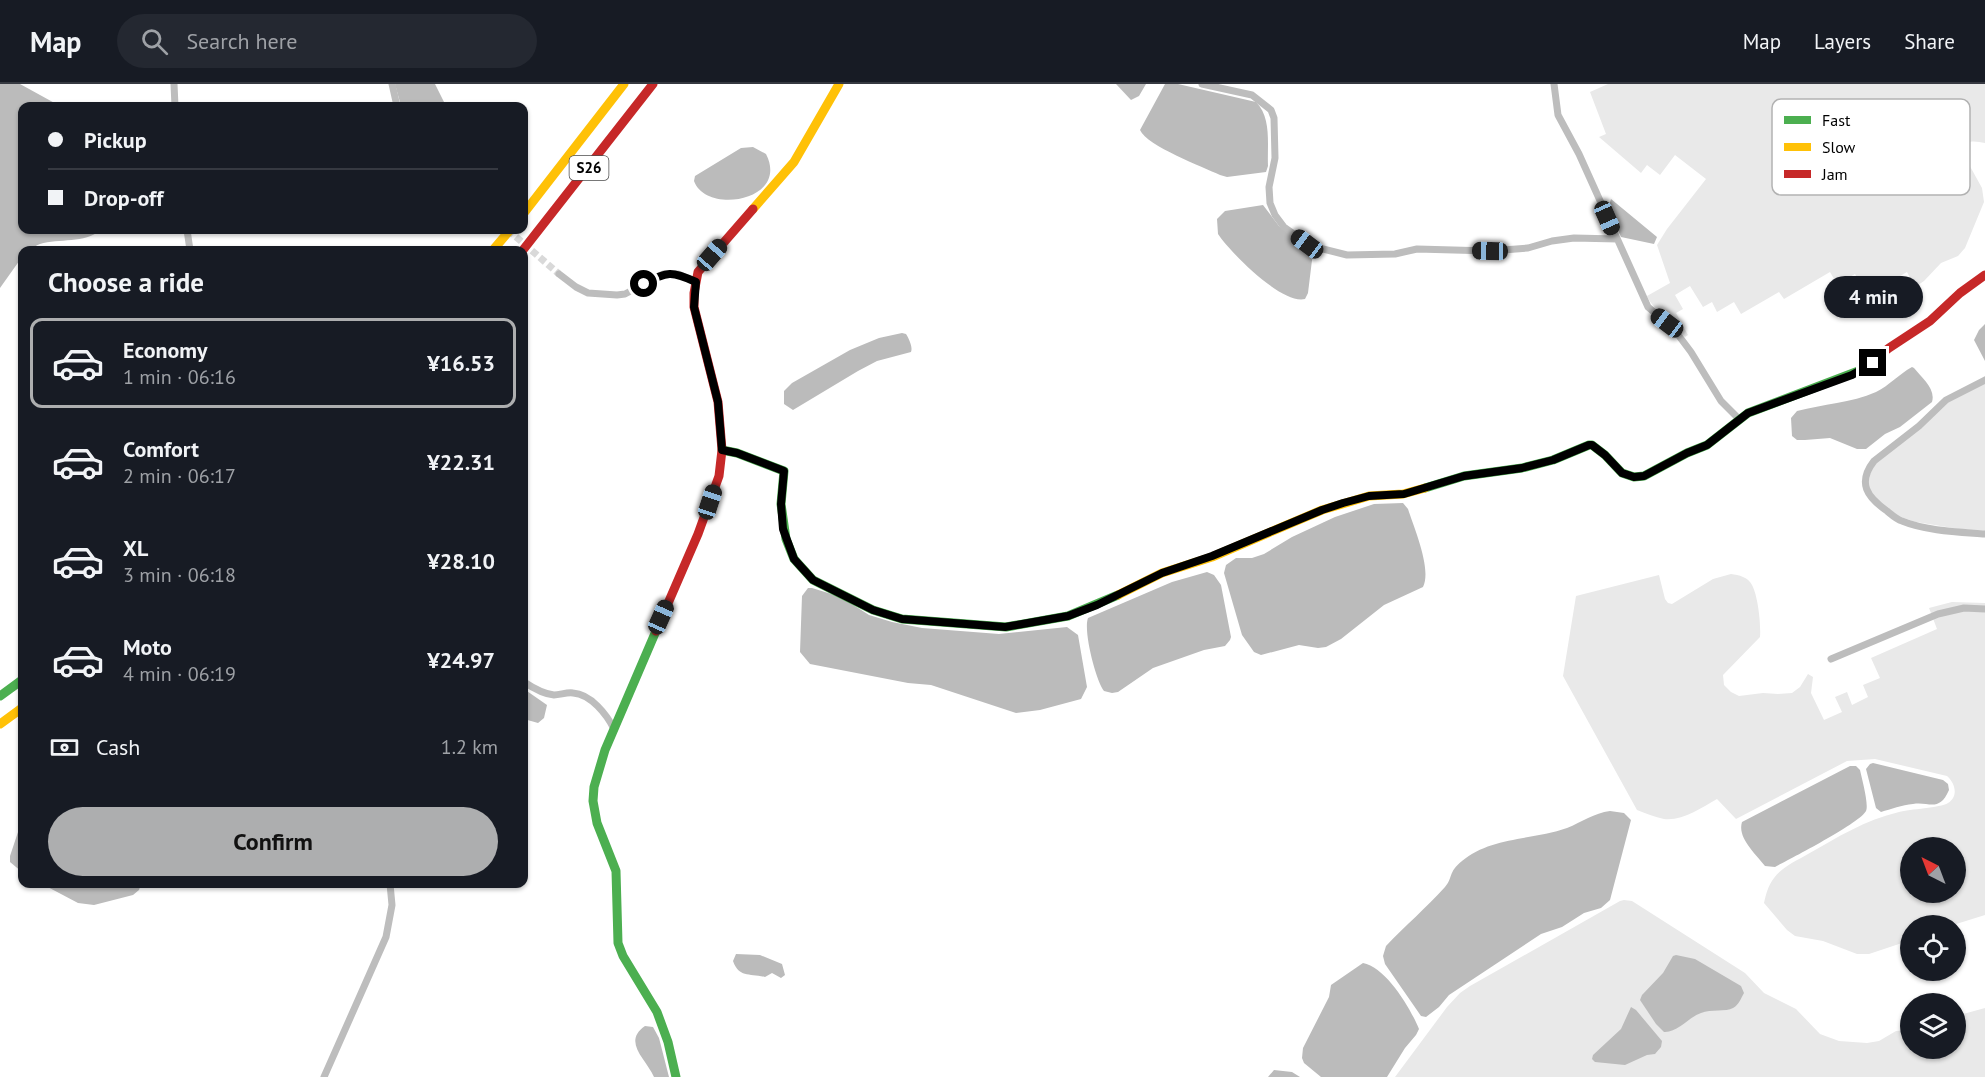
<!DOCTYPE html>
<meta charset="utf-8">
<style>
:root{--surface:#171b24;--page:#242831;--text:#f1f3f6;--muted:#9ea1a6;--line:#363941;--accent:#adaeaf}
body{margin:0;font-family:"PT Sans",sans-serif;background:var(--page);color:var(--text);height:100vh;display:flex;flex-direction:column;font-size:22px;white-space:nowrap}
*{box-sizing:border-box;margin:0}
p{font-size:20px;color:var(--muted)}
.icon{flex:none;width:33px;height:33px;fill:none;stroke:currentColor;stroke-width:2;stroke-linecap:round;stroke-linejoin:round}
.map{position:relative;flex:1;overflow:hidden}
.sheet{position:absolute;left:18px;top:162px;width:510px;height:642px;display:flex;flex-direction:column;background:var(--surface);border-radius:12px;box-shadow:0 2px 4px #0004}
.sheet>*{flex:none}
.top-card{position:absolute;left:18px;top:18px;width:510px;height:132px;border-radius:12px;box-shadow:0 2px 4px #0004;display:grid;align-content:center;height:132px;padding:0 30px;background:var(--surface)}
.needle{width:39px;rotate:318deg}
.controls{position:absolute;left:1900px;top:753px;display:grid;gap:12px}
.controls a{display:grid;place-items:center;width:66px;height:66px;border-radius:50%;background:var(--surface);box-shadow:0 2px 4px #0004;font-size:30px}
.end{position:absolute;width:27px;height:27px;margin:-14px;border:8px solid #000;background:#fff;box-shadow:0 0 0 3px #fff}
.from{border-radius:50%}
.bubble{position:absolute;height:42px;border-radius:21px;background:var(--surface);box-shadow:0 2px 4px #0004;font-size:20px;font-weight:700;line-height:42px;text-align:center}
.car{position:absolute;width:18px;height:36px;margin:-18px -9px;border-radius:8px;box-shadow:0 0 4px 2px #0007;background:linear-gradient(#222 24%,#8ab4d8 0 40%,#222 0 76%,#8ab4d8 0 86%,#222 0)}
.top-card b{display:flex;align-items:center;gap:21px;height:57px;font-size:22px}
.top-card b+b{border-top:2px solid var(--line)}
.top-card i{width:15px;height:15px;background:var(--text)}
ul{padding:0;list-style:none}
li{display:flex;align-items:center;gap:18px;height:90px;margin:0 12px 9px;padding:0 18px;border:3px solid transparent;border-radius:12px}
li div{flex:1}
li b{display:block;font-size:22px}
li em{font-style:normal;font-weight:700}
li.on{border-color:var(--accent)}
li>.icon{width:54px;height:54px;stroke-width:1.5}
h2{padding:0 30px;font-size:27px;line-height:72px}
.pay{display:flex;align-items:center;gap:15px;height:66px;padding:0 30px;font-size:22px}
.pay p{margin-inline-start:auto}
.primary-button{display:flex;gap:12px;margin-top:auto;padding:12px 30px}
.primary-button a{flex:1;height:69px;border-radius:36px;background:var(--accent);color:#111;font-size:24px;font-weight:700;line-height:69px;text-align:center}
header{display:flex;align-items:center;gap:36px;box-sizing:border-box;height:84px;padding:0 30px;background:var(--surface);border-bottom:2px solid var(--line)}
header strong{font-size:28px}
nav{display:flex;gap:33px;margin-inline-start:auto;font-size:21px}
.search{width:420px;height:54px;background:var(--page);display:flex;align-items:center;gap:15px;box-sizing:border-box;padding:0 21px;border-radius:33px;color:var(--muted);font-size:22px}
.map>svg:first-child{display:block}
</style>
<header>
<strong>Map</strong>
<div class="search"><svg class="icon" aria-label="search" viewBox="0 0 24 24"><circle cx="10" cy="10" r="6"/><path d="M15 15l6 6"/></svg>Search here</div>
<nav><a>Map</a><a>Layers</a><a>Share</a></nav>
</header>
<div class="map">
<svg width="1985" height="993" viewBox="0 0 1985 993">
<rect width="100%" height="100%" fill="#fff"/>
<path fill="#e9e9e9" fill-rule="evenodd" d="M 1608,0 L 1985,0 L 1985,59 C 1975,57 1966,55 1961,66 L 1982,104 L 1984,118 L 1965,164 L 1958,172 L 1941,179 L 1924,197 L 1915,203 L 1907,188 L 1867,211 L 1855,190 L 1837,200 L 1830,188 L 1784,215 L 1779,208 L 1741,230 L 1734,218 L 1717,228 L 1712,218 L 1703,223 L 1690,202 L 1675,211 L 1683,225 L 1676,229 L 1688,251 L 1685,253 C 1676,244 1650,222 1647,212 L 1670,199 L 1657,161 L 1667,145 L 1706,95 L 1675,71 L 1660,91 L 1647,81 L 1641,89 L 1599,53 L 1606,50 L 1590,8 Z
M 1985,299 L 1985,447 L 1959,445 L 1916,438 L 1898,432 L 1876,416 L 1869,404 L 1868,394 L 1876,379 L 1948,318 Z
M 1731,490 C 1739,491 1748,493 1752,501 C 1758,512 1761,540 1760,553 L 1723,591 L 1724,601 L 1731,608 L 1739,612 L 1763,609 L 1778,610 L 1792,609 L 1800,603 L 1808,590 L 1813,593 L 1811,609 L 1824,636 L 1842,628 L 1835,613 L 1847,608 L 1852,621 L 1868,613 L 1863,601 L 1880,594 L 1871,574 L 1937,545 L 1929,524 L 1952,518 L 1985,519 L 1985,831 L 1953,841 L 1911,842 L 1911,856 L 1869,870 L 1857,870 L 1823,857 L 1795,852 L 1787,846 L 1764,819 C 1766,810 1768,802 1774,794 C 1782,783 1796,777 1808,770 C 1838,753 1865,736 1899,728 C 1910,725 1940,724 1948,719 C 1959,712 1955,699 1947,692 L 1875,675 L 1847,677 L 1736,735 L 1717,715 C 1701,724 1683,737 1664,735 C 1655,733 1645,729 1637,726 L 1563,592 L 1576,512 L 1659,491 L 1665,515 L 1668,519 L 1672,520 L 1713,495 ZM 1911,764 L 1956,764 L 1956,808 L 1911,808 Z
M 1624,816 L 1632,817 L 1745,889 L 1764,909 L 1796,925 L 1820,950 L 1839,957 L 1867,959 L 1879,957 L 1896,947 L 1911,946 L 1911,964 L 1956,964 L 1956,932 L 1985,924 L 1985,993 L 1395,993 L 1447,923 L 1460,909 L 1470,902 L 1620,817 Z"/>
<path fill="#bbb" d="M 0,0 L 20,0 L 60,22 L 22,22 L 22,146 L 100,146 C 85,160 59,154 40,160 C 33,163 30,166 22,166 L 22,173 L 0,204 Z
M 395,0 L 435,0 L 446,22 L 401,22 Z
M 1116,0 L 1146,0 L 1139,12 L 1131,16 Z
M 1165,0 L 1178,0 L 1256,18 C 1272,34 1267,61 1268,82 L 1266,88 L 1227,93 L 1220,91 C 1203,83 1147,62 1140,46 Z
M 753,63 L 766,70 C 790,117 706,131 694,97 L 695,92 L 741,64 Z
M 1611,115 L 1657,153 L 1654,160 L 1621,153 L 1608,125 Z
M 1263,121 L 1279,142 L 1313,168 L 1308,209 L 1305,215 C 1282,221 1230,168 1218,150 L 1217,135 L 1225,127 Z
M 1985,240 L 1985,277 L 1974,256 L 1979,246 Z
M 902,249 L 906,250 C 909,255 913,263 911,268 L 877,277 L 858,287 L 793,326 L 784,320 L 784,307 L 792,299 L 850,266 L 879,254 Z
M 1912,283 L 1914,284 C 1922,294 1936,305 1932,318 L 1900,343 L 1885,350 L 1866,365 L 1857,365 L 1830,354 L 1805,356 L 1797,356 L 1792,352 L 1791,334 L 1797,327 C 1823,320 1851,319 1876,308 C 1890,301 1899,290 1912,283 Z
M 1403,419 L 1408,425 C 1414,444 1432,485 1423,503 L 1384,521 L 1341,555 L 1326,563 L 1318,564 L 1299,561 L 1261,571 L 1254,568 L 1242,551 L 1224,489 L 1226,481 L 1236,474 L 1252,474 L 1264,470 L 1292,453 L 1335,433 L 1374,420 Z
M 1207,488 L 1214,491 L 1221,501 L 1231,553 L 1230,556 L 1225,562 L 1204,566 L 1153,584 L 1118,608 L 1112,609 L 1104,607 C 1096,597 1083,547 1088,534 L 1172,498 Z
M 808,504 L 812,504 L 841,513 L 869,531 L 892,538 L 922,544 L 999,550 L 1067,543 L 1078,551 L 1087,603 L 1081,615 L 1040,626 L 1016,629 L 931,601 L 908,599 L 810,580 L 800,568 L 802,512 Z
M 524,605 L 547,621 L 544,634 L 538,639 L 524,635 Z
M 1873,679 L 1943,696 L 1948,700 L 1949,706 C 1939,729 1929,717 1913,720 C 1902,721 1891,725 1881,728 L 1876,724 L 1866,685 L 1870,680 Z
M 1850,682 L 1856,682 L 1860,686 C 1862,695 1869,721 1866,727 C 1860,739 1790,775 1775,783 L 1765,782 C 1756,770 1737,754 1742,738 Z
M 1610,727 L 1624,729 L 1631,736 L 1610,816 L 1601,824 L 1584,829 L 1562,843 L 1541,850 L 1449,911 L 1439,923 L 1426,933 L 1421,932 L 1385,880 L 1383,872 L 1386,862 C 1405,842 1426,824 1445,803 C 1453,794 1448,788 1462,777 C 1490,753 1533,756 1567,744 C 1582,738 1594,729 1610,727 Z
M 22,736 L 22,788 L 10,778 L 10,772 Z
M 42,800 L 141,800 L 139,806 L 133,811 L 94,821 L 78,819 Z
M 736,870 L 760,871 L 782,880 L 785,891 L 781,894 L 772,889 L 765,893 C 749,889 739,894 733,877 Z
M 1676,871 L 1695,875 L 1741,902 L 1744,909 C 1741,914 1739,921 1733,924 C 1726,928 1711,925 1701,929 C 1689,933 1677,949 1664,948 L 1656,940 L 1640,916 L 1642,911 L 1663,889 L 1673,872 Z
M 1363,879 C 1386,883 1411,925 1419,945 L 1416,951 L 1405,964 L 1387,993 L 1321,993 L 1304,979 L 1302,974 L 1303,964 L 1329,913 L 1331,901 Z
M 1631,923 L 1636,926 L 1662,957 L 1661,963 L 1655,970 L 1647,971 L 1625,981 L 1595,978 L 1592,975 L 1593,971 L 1621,945 Z
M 645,942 L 653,943 L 659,954 L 669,993 L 654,993 C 646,975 622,958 645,942 Z
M 1274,986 L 1292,988 L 1300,993 L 1268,993 Z"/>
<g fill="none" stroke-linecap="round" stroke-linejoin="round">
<path stroke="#d9d9d9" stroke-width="7" stroke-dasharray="7 3.5" stroke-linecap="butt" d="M 508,146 L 559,190"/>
<path stroke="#bdbdbd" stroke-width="7" d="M 174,0 L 175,22
M 392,0 L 397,22
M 1202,0 L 1252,11 L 1271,26 L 1274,34 L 1275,74 L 1269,103 L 1270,119 L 1275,131 L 1284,143 L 1311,162 L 1347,171 L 1395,170 L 1417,165 L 1490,167 L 1528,164 L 1552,157 L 1574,154 L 1617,155
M 1554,0 L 1558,31 L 1579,70 L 1648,223 L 1673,244 L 1691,268 L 1721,317 L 1739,335
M 187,146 L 190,166
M 559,190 L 576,203 L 588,209 L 617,211 L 625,210 L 663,190 L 678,190 L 696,198
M 1985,296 L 1946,316 L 1919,342 L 1874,377 C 1857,399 1867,413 1887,427 C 1892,431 1896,435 1902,437 C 1926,447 1960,448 1985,450
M 1831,575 L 1938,530 L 1964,524 L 1985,525
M 524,598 C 533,604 543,610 554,611 C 560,611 567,608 573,609 C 591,610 607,631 614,645
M 324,993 L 386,853 L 392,821 L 390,800"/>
<path stroke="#4caf50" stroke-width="9" d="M 722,366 L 737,369 L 784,387 L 781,420 L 786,455 L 794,475 L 813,496 L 873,526 L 902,535 L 1006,543 L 1068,532 L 1118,511
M 1425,404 L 1464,392 L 1522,384 L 1553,376 L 1589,361 L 1592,361 L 1605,371 L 1622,389 L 1634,393 L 1644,392 L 1687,369 L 1707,361 L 1748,329 L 1861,286
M 656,547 L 605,666 L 594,703 L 593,717 L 597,739 L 616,787 L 618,859 L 623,872 L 657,928 L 668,958 L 676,993
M 0,612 L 22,596"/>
<path stroke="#ffc107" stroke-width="9" d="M 753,125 L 794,78 L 839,0
M 524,129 L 624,0
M 493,166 L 510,146
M 1118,511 L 1162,489 L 1212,473 L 1322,426 L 1369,412 L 1403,410 L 1425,404
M 0,640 L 22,624"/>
<path stroke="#c62828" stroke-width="9" d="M 523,166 L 653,0
M 1861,286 L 1889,264 L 1930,237 L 1960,209 L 1985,191
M 656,547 L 698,450 L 719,392 L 722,366 L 718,318 L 694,223 L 694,209 L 698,188 L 753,125"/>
</g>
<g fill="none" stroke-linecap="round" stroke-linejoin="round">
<path stroke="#000" stroke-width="8" d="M 644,200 C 667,187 672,187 696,198 L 694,223 L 718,318 L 722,366 L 737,369 L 784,387 L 781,420 L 783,445 L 794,475 L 813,496 L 873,526 L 902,535 L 1005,543 L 1068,532 L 1097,521 L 1162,489 L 1212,472 L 1322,426 L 1343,419 L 1369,412 L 1404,410 L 1464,392 L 1522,384 L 1553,376 L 1589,361 L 1592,361 L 1605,371 L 1622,389 L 1634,393 L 1644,392 L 1687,369 L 1707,361 L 1748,329 L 1852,291 L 1873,279"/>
</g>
<g text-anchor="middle" stroke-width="4.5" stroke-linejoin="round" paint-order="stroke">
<rect fill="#fff" stroke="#4c4c4c" stroke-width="1.5" x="569.5" y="72" width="39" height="24" rx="4.5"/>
<g font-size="15" font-weight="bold" fill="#000">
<text x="589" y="89">S26</text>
</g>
</g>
<rect x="1772" y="15" width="198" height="96" rx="9" fill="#fff" stroke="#b2b2b2" stroke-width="1.5"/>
<rect x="1784" y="32" width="27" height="8" fill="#4caf50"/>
<rect x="1784" y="59" width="27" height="8" fill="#ffc107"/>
<rect x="1784" y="86" width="27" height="8" fill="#c62828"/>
<g font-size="16" fill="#000">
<text x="1822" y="42">Fast</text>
<text x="1822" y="69">Slow</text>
<text x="1822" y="96">Jam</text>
</g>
</svg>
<div class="controls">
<a><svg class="needle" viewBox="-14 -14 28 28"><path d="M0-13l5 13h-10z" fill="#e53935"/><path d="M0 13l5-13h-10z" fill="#9ea1a6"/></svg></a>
<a><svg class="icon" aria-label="locate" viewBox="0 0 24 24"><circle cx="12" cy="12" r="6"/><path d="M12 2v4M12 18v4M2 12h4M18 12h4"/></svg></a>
<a><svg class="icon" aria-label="layers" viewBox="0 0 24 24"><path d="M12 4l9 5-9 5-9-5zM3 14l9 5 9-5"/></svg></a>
</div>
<i class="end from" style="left:644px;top:200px"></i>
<i class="end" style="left:1873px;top:279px"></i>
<div class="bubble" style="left:1824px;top:192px;width:99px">4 min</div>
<i class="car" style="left:1607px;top:134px;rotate:156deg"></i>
<i class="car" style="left:1307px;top:160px;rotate:307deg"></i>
<i class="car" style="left:1490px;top:167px;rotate:271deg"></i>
<i class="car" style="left:712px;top:171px;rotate:41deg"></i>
<i class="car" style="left:1667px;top:239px;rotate:307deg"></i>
<i class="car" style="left:710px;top:418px;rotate:18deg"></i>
<i class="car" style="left:661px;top:533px;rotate:24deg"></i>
<div class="top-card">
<b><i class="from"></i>Pickup</b>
<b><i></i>Drop-off</b>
</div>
<section class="sheet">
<h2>Choose a ride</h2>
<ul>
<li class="on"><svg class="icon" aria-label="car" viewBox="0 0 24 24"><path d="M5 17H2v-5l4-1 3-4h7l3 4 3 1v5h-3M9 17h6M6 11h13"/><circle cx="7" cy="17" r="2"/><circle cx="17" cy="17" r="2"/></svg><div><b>Economy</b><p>1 min · 06:16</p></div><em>¥16.53</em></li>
<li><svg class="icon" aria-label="car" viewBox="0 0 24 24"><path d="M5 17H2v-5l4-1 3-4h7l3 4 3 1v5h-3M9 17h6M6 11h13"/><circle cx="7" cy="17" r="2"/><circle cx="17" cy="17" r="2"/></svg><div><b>Comfort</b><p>2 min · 06:17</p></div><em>¥22.31</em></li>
<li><svg class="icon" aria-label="car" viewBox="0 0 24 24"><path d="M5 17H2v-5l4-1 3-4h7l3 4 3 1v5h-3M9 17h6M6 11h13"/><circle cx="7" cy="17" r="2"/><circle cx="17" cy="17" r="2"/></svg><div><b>XL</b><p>3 min · 06:18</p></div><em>¥28.10</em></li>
<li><svg class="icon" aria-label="car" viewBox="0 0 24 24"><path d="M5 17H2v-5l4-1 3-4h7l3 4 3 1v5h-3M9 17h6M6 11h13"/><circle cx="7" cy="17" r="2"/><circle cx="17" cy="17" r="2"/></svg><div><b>Moto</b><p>4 min · 06:19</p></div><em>¥24.97</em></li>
</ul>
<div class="pay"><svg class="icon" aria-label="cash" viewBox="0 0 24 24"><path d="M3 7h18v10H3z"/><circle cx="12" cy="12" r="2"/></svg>Cash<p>1.2 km</p></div>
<div class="primary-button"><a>Confirm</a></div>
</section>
</div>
